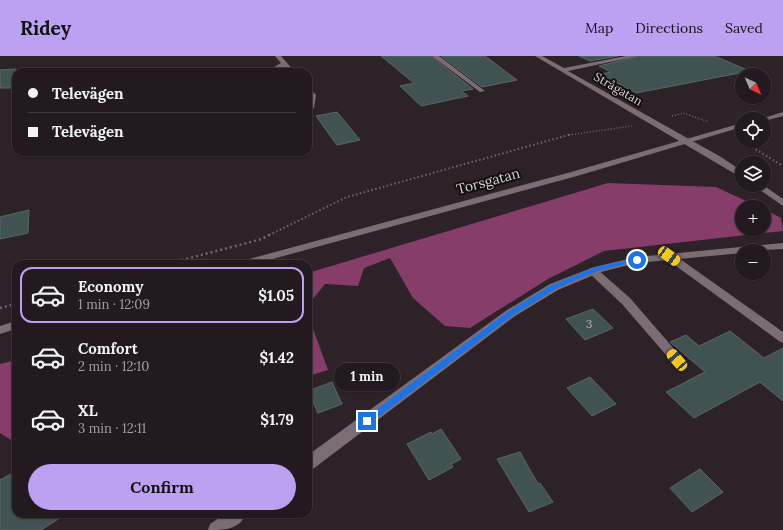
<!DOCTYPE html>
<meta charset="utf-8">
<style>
:root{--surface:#221a1f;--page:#2e272c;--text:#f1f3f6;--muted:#a2a1a4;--line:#3f383d;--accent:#bca0f2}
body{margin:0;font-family:Lora,serif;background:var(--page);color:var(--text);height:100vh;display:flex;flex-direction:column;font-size:15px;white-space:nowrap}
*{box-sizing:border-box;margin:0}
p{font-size:13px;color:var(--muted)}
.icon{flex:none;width:22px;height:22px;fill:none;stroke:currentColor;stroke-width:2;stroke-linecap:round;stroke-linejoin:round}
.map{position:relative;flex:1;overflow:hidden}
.side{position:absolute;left:12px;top:204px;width:300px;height:258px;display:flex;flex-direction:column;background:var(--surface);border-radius:12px;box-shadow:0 1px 3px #0004,0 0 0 1px var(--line)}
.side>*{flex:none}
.guide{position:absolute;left:12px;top:12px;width:300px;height:88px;border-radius:12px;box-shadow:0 1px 3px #0004,0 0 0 1px var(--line);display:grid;align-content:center;height:88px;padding:0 16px;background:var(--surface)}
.needle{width:26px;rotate:136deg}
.fabs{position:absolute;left:735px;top:12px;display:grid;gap:8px}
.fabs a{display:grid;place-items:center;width:36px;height:36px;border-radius:50%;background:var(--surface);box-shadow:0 1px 3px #0004,0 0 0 1px var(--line);font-size:20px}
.end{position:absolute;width:18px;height:18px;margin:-9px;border:5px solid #1a73e8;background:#fff;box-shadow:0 0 0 2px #fff}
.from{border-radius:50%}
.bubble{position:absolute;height:28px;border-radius:14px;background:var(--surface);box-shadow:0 1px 3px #0004,0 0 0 1px var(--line);font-size:13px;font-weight:700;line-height:28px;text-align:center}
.car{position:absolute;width:12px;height:24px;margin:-12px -6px;border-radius:5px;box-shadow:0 0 3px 1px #0007;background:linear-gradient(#f5c518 24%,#345 0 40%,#f5c518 0 76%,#345 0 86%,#f5c518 0)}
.guide b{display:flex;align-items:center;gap:14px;height:38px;font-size:15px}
.guide b+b{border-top:1px solid var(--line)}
.guide i{width:10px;height:10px;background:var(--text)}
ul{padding:7px 0 0;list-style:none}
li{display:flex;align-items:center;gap:12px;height:56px;margin:0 8px 6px;padding:0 8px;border:2px solid transparent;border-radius:12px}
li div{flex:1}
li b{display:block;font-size:15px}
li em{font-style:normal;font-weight:700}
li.active{border-color:var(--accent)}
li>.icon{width:36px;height:36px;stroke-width:1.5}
.primary-button{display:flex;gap:8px;margin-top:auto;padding:8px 16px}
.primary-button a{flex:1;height:46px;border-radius:24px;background:var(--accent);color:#111;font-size:16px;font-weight:700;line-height:46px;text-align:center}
header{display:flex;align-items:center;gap:24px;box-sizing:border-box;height:56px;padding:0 20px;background:var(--accent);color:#111}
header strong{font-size:19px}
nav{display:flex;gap:22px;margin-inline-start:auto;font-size:14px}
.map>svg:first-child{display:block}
</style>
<header>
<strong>Ridey</strong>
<nav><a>Map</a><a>Directions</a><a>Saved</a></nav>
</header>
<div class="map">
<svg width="783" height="474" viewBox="0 0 783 474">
<rect width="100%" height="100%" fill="#2e2229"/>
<path fill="#873d69" d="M 608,127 L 716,131 L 759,151 L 742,151 L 742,173 L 764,173 L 764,153 L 781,162 L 783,175 L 604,195 L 548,223 L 470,272 L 445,270 L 413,242 L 390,202 L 364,212 L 358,230 L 325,228 L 308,249 L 308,217 Z
M 308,259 L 328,314 L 308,320 Z
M 16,304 L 16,387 L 0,377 L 0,308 Z"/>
<path fill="#415252" stroke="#576868" d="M 381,0 L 431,0 L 473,33 L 461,35 L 468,40 L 421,50 L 400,30 L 414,27 Z
M 441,0 L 485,0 L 517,24 L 482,31 Z
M 579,0 L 618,0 L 590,5 Z
M 639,0 L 714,0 L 750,15 L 636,37 L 601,18 L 611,16 L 599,10 Z
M 16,13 L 16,32 L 0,32 L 0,14 Z
M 337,56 L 360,84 L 337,89 L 316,60 Z
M 29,154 L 28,177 L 0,183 L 0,161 Z
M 593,253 L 613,272 L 585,284 L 566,263 Z
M 730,275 L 764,302 L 783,292 L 783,345 L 760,326 L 694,362 L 666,336 L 705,316 L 670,286 L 686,279 L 699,290 Z
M 590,321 L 616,348 L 592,360 L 567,332 Z
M 332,326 L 342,348 L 318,357 L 308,335 Z
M 441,373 L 461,403 L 451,408 L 453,411 L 429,424 L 407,388 L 431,376 L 432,378 Z
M 520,396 L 538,428 L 540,427 L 553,446 L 529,456 L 497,403 Z
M 700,413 L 723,436 L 692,456 L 670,432 Z
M 16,415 L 16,458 L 66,458 L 41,474 L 0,474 L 0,424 Z"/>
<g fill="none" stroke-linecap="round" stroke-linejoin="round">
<path stroke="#73686e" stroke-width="1.5" stroke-dasharray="1 2" stroke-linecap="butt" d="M 672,60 L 683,57 L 709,66
M 569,79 L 632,70"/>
<path stroke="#73686e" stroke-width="2" stroke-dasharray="1.5 2.5" stroke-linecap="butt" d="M 742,85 L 783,110
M 269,179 L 347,141 L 572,78"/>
<path stroke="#73686e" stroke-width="2.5" stroke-dasharray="2 3" stroke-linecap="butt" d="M 167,208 L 262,183 L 271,178
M 0,252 L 16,248"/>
<path fill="#7b6d74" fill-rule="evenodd" d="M 275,0 L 281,0 L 295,16 L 289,16 L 284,11 L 274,16 L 266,16 L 281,7 Z
M 308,31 L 316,39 L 314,52 L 308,55 L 310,39 Z
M 669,197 L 673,198 L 783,276 L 783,287 L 779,285 L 665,202 L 664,200 L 665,198 Z
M 593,212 L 597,213 L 630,242 L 681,301 L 683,304 L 681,307 L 677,309 L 673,307 L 622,248 L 589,217 L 588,215 L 589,213 Z"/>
<path fill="#7b6d74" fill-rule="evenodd" d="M 432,0 L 439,0 L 485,35 L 480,36 Z
M 535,0 L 542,0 L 564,12 L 626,0 L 638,0 L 568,15 L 721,101 L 742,115 L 742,122 Z
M 753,129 L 763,129 L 783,143 L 783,150 Z
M 783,187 L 783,193 L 742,195 L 742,197 L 637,207 L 601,216 L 558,234 L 515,260 L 313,413 L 308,415 L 308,399 L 507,254 L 550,228 L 594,211 L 637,201 Z
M 225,458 L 246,458 C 239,474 224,474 208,474 L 210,468 Z"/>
<path fill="#7b6d74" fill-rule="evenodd" d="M 783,56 L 783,60 L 764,65 L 764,63 L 760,63 Z
M 742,67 L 742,71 L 577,120 L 254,208 L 237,208 L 238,206 L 571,116 Z
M 16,265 L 16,273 L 0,278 L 0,270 Z"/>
</g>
<path fill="#1a73e8" d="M 637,202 L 640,204 L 639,205 L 600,214 L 557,232 L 513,259 L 369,368 L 364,368 L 364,363 L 509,255 L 552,229 L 596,211 Z"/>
<g text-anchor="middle" stroke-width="4" stroke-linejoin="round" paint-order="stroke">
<g font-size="12" fill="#dad2d6" stroke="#130e10">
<text transform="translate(618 33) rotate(30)" y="4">Strågatan</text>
</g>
<g font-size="12" fill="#b4b2b5">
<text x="589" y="272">3</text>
</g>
<g font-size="14" fill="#dad2d6" stroke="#130e10">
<text transform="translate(488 125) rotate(-15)" y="5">Torsgatan</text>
</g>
</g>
</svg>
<div class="fabs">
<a><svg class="needle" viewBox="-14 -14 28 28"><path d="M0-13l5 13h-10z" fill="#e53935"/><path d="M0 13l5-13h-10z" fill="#a2a1a4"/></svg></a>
<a><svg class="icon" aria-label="locate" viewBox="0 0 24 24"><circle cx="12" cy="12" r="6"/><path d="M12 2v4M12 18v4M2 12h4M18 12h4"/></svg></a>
<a><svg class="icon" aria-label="layers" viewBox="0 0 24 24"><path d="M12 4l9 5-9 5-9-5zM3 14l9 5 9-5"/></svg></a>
<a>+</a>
<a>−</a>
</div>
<i class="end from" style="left:637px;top:204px"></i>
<i class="end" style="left:367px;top:365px"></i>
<div class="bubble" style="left:334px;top:307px;width:66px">1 min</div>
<i class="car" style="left:669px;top:200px;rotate:126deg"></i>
<i class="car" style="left:677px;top:304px;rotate:319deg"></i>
<div class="guide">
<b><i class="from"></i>Televägen</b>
<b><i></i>Televägen</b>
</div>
<section class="side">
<ul>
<li class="active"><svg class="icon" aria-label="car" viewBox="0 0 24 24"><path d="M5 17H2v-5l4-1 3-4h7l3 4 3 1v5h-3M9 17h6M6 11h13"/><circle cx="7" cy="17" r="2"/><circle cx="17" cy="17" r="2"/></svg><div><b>Economy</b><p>1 min · 12:09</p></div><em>$1.05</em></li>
<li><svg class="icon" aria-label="car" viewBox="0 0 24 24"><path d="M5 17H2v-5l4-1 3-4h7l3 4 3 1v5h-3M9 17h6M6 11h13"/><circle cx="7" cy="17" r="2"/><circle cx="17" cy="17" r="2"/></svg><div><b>Comfort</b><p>2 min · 12:10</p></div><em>$1.42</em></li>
<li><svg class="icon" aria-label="car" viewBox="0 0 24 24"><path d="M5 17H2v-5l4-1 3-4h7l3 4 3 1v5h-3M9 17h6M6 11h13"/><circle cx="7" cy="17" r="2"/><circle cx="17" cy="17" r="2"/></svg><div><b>XL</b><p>3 min · 12:11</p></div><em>$1.79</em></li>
</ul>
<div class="primary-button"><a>Confirm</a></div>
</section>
</div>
